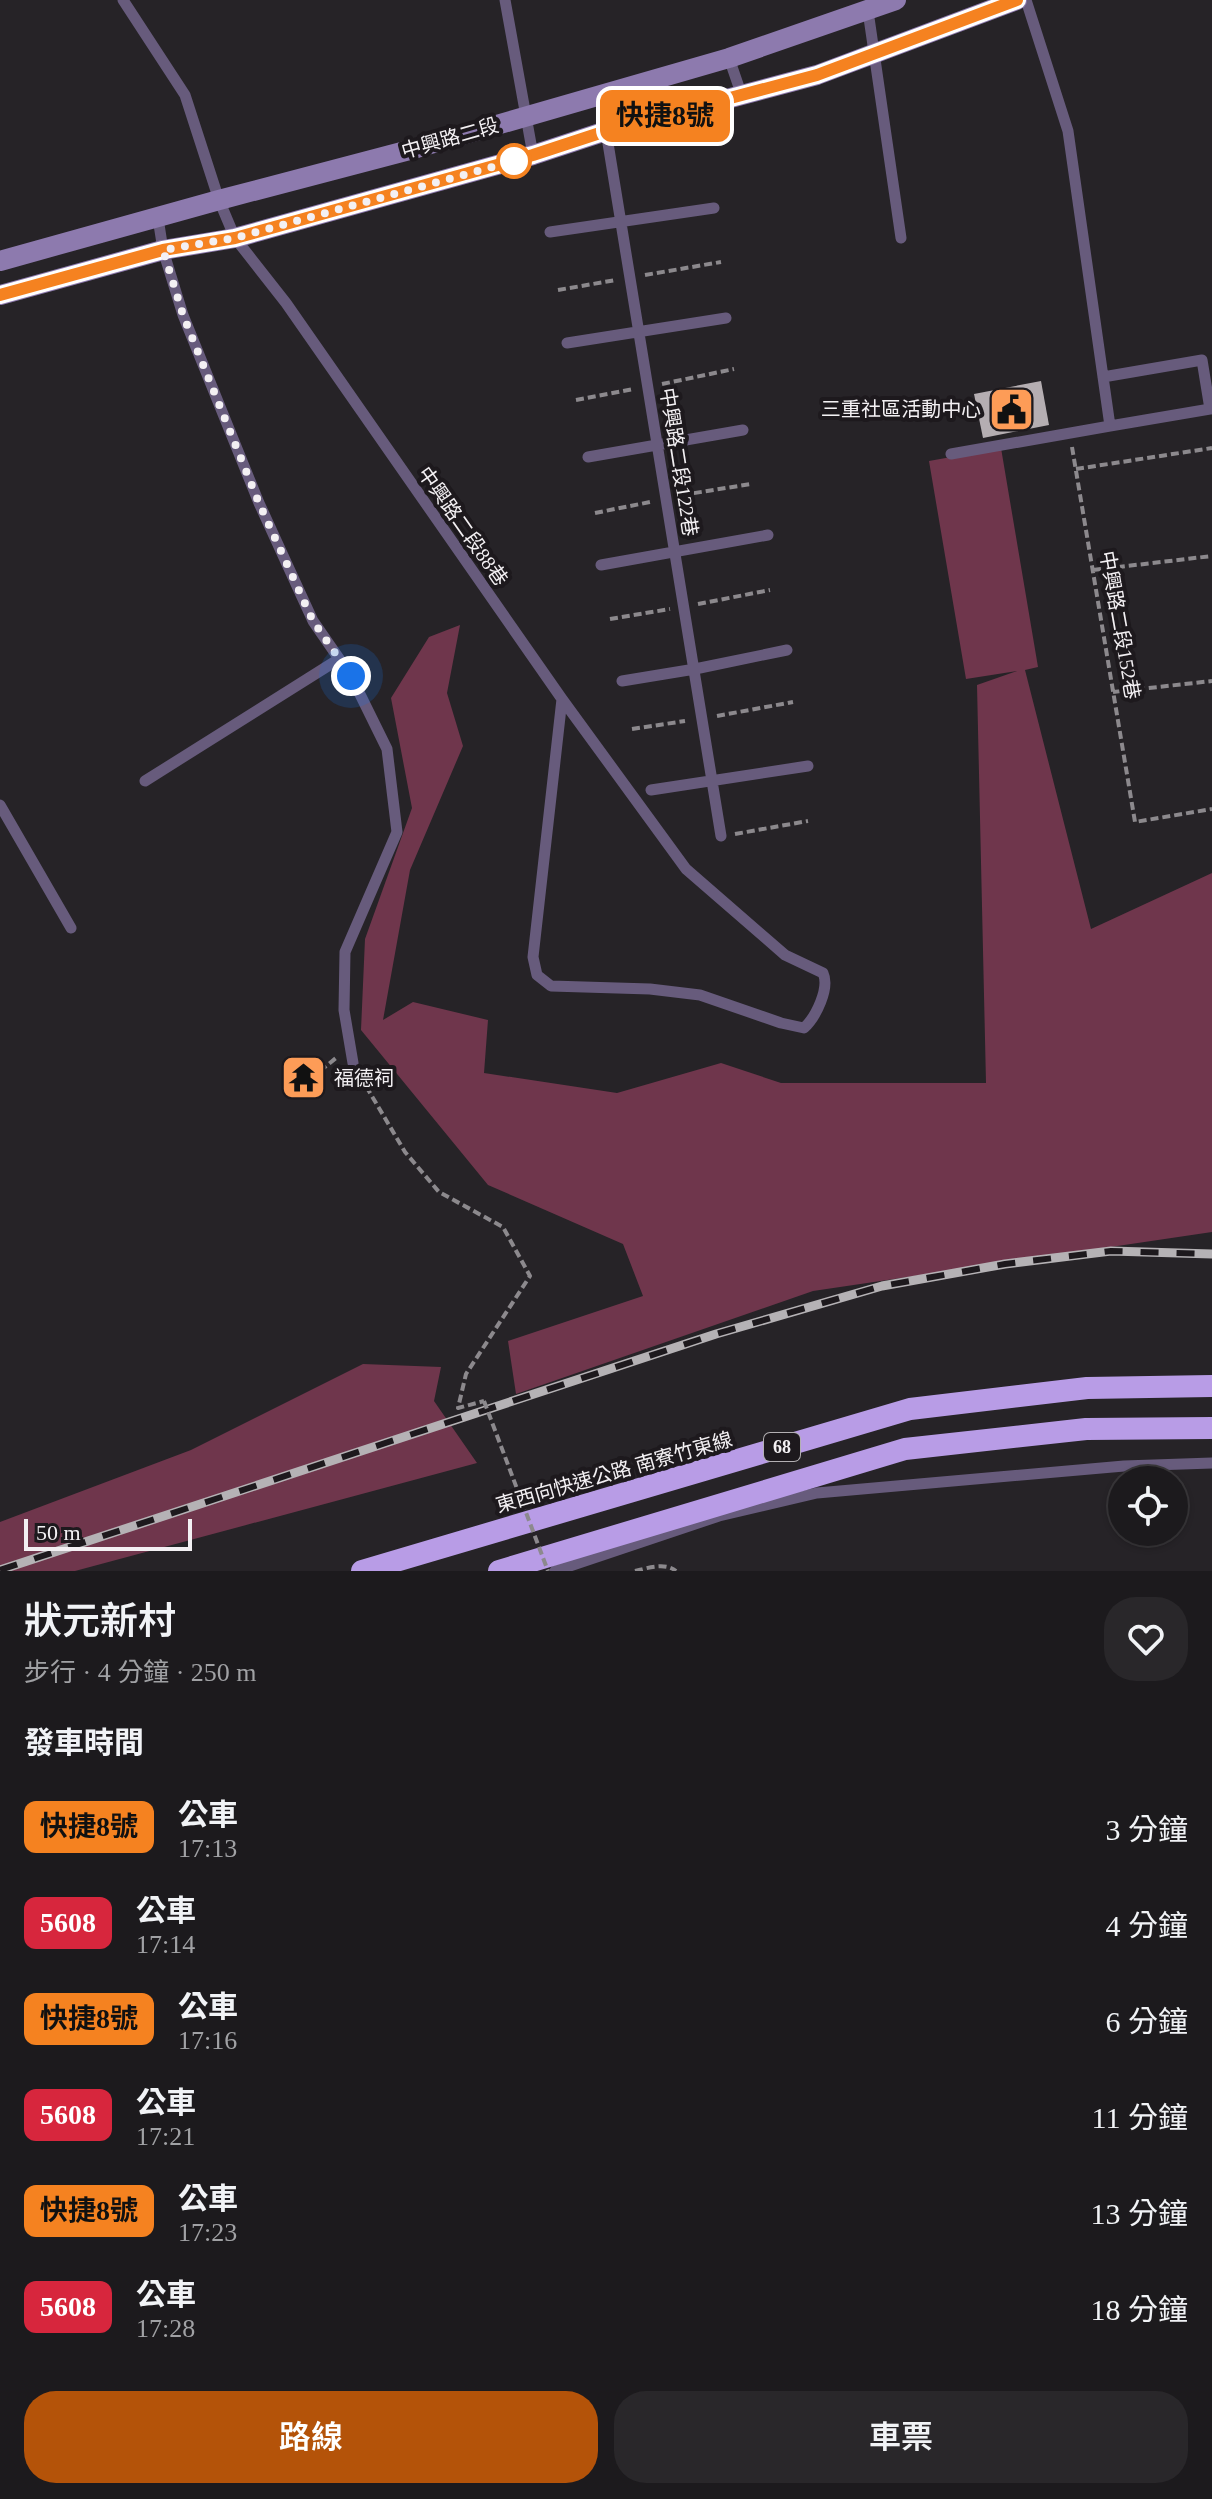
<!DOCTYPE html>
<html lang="zh-TW">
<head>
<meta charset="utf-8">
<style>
  :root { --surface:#1c1a1d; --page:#29272a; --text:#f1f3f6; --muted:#a0a1a4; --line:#3a383b; --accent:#b45309 }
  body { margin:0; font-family:"Times New Roman","Noto Sans TC",serif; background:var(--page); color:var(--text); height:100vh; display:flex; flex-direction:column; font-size:30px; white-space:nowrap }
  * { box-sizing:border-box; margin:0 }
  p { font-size:26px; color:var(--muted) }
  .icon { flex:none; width:44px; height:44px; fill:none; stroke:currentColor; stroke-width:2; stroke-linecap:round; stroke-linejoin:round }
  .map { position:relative; height:1571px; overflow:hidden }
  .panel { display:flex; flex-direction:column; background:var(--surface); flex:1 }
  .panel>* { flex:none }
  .badge { padding:0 16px; border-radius:12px; font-size:28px; line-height:52px }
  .tools { position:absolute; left:1108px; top:1466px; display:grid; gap:16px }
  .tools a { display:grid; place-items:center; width:80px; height:80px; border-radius:50%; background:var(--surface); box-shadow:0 2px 6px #0004,0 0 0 2px var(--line); font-size:40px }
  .scale { position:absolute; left:24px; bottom:20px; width:168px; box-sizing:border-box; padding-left:8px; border:4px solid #f3f0f3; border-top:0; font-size:22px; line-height:28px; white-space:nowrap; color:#f3f0f3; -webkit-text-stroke:6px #1d191d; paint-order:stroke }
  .you { position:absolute; width:40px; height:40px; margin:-20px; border:6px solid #fff; border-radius:50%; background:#1a73e8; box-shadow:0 0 0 12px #1a73e833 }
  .map>.badge { position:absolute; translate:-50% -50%; box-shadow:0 0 0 4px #fff }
  h2 { padding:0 24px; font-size:30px; line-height:72px }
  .round { display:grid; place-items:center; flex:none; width:84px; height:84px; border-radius:32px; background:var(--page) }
  .head { display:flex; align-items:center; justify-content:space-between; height:136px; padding:0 24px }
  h1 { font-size:38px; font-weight:600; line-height:60px }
  .cta { display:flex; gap:16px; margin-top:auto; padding:16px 24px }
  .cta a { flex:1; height:92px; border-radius:32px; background:var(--accent); color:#fff; font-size:32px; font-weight:600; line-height:92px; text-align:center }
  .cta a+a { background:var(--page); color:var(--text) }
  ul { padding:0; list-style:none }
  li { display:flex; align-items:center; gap:24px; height:96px; padding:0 24px }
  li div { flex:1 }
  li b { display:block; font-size:30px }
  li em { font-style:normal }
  li .badge { min-width:88px; font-weight:700; text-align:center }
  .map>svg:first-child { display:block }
</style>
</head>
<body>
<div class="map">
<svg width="1212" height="1571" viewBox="0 0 1212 1571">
  <rect width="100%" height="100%" fill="#262327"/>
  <path fill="#6f364c" d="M1001,448L1038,667L1025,670L1091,929L1212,873V1232L813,1291L516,1394L508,1341L643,1296L623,1244L488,1185L361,1030L365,939L412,808L391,698L429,637L460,625L447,693L463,746L410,870L383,1020L413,1002L488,1020L484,1073L617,1093L721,1063L781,1083H986L977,685L1017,671L966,679L929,461Z
    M363,1364L441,1367L434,1401L477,1463L75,1571H0V1522L191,1450Z"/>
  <path fill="#b5aeb2" d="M1041,381L1049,425L983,438L974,394Z"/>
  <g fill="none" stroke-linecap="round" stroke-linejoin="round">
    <path stroke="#8c898d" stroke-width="4" stroke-dasharray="8 4" stroke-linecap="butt" d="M645,275L721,262
      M558,290L616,280
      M662,384L734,369
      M576,400L634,389
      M1072,447L1135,822L1212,809
      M1076,469L1212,448
      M682,495L751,484
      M595,513L650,502
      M1093,570L1212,556
      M698,604L770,590
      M610,619L670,609
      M1113,692L1212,681
      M717,716L793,702
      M632,729L685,721
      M735,834L808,821
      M320,1071L336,1058
      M360,1076L405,1152L439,1192L503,1227L530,1276L466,1374L458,1408L484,1401
      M635,1571C648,1568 665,1562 676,1571"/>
    <path stroke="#675b7c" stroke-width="11" d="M123,0L185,95L219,200L235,238L286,303L562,699L686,869L785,955L823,973C830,988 816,1017 804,1028L781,1023L700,995L650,989L551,986L537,975L533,957L562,699
      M505,0L533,155
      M1026,0L1068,131L1110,426L1210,409L1202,360L1103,377
      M868,11L901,238
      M729,58L742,96
      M604,93L606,131L721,836
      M158,218L163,250L183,315L259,503L313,621L351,676L387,749L397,832L345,952L344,1010L353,1063
      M550,232L714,208
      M567,343L726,318
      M951,454L1110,426
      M588,457L743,430
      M601,565L768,535
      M622,681L695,669L787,650
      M145,781L339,659
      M651,790L808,766
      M0,805L71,928
      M555,1571L719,1516L817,1493L1124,1466L1212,1463"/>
    <path stroke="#8d7aae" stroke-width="20" d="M0,261L219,200L417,148L729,58L896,0
      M0,295L163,250L235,238L533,155L606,131L817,75L1017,0"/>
    <path stroke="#b89ce6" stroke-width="22" d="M362,1571L910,1409L1087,1388L1212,1386
      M499,1571L905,1449L1086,1429L1212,1428"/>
    <defs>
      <path id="rail" d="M0,1570L716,1334L882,1286L1005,1264L1111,1251L1212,1254"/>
    </defs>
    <use href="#rail" stroke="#b5b2b5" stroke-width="9"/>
    <use href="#rail" stroke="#1d191d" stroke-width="6" stroke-dasharray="18" stroke-linecap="butt"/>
    <path stroke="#8c898d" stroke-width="4" stroke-dasharray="8 4" stroke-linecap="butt" d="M484,1401L548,1571"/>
  </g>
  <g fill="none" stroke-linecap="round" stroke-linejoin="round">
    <defs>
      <path id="line" d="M0,295L163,250L235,238L533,155L606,131L817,75L1017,0"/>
    </defs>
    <use href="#line" stroke="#fff" stroke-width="18"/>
    <use href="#line" stroke="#f58220" stroke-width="12"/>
    <path stroke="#f3f0f3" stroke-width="8" stroke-dasharray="0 14.4" d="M351,676L313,621L259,503L183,315L163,250L235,238L514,161"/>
  </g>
  <defs>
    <symbol id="civic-square" viewBox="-11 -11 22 22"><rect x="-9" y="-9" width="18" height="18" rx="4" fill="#fd9c57" stroke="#1d191d"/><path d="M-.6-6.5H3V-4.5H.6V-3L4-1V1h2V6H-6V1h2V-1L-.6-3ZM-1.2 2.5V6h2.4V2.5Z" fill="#111"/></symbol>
    <symbol id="temple-square" viewBox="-11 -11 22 22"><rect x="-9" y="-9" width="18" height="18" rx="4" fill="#fd9c57" stroke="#1d191d"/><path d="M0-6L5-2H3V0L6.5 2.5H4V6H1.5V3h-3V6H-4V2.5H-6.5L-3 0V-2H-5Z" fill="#111"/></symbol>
  </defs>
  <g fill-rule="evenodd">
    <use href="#civic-square" x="986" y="384" width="51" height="51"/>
    <use href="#temple-square" x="278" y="1052" width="51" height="51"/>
  </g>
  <circle fill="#fff" stroke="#f58220" stroke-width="4" cx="514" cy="161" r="16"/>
  <g text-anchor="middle" stroke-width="8" stroke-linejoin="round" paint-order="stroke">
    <rect fill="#1d191d" stroke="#b3b0b3" stroke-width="2" x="764" y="1433" width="36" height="28" rx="6"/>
    <g font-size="18" font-weight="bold" fill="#f3f0f3">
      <text x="782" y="1453">68</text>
    </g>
    <g font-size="20" fill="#f3f0f3" stroke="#1d191d">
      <text transform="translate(450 138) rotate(-16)" y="7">中興路二段</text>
      <text transform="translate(679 462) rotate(81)" y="7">中興路二段122巷</text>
      <text transform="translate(463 526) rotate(55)" y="7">中興路二段88巷</text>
      <text transform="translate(1120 625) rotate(80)" y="7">中興路二段152巷</text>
      <text transform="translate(614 1472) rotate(-16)" y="7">東西向快速公路 南寮竹東線</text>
    </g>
    <g font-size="20" fill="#f3f0f3" stroke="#1d191d" text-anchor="end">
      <text x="981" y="416">三重社區活動中心</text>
      <text x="334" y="1085" text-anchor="start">福德祠</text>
    </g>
  </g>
</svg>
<div class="tools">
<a><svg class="icon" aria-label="locate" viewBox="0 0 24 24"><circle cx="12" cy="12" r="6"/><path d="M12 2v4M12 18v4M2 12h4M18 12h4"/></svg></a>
</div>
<div class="scale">50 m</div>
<div class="you" style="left:351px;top:676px"></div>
<b class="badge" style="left:665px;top:116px;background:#f58220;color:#111">快捷8號</b>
</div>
<section class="panel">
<div class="head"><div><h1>狀元新村</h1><p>步行 · 4 分鐘 · 250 m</p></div><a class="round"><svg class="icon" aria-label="heart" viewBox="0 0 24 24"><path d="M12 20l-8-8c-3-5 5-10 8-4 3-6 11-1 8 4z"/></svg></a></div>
<h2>發車時間</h2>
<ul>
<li><span class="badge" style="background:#f58220;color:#111">快捷8號</span><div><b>公車</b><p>17:13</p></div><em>3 分鐘</em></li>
<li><span class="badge" style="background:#d7263d;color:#fff">5608</span><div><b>公車</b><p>17:14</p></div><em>4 分鐘</em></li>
<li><span class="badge" style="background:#f58220;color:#111">快捷8號</span><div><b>公車</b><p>17:16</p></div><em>6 分鐘</em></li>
<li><span class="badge" style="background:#d7263d;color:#fff">5608</span><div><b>公車</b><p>17:21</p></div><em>11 分鐘</em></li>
<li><span class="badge" style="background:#f58220;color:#111">快捷8號</span><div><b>公車</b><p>17:23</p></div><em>13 分鐘</em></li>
<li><span class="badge" style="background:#d7263d;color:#fff">5608</span><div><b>公車</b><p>17:28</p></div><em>18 分鐘</em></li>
</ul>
<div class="cta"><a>路線</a><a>車票</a></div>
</section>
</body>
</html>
